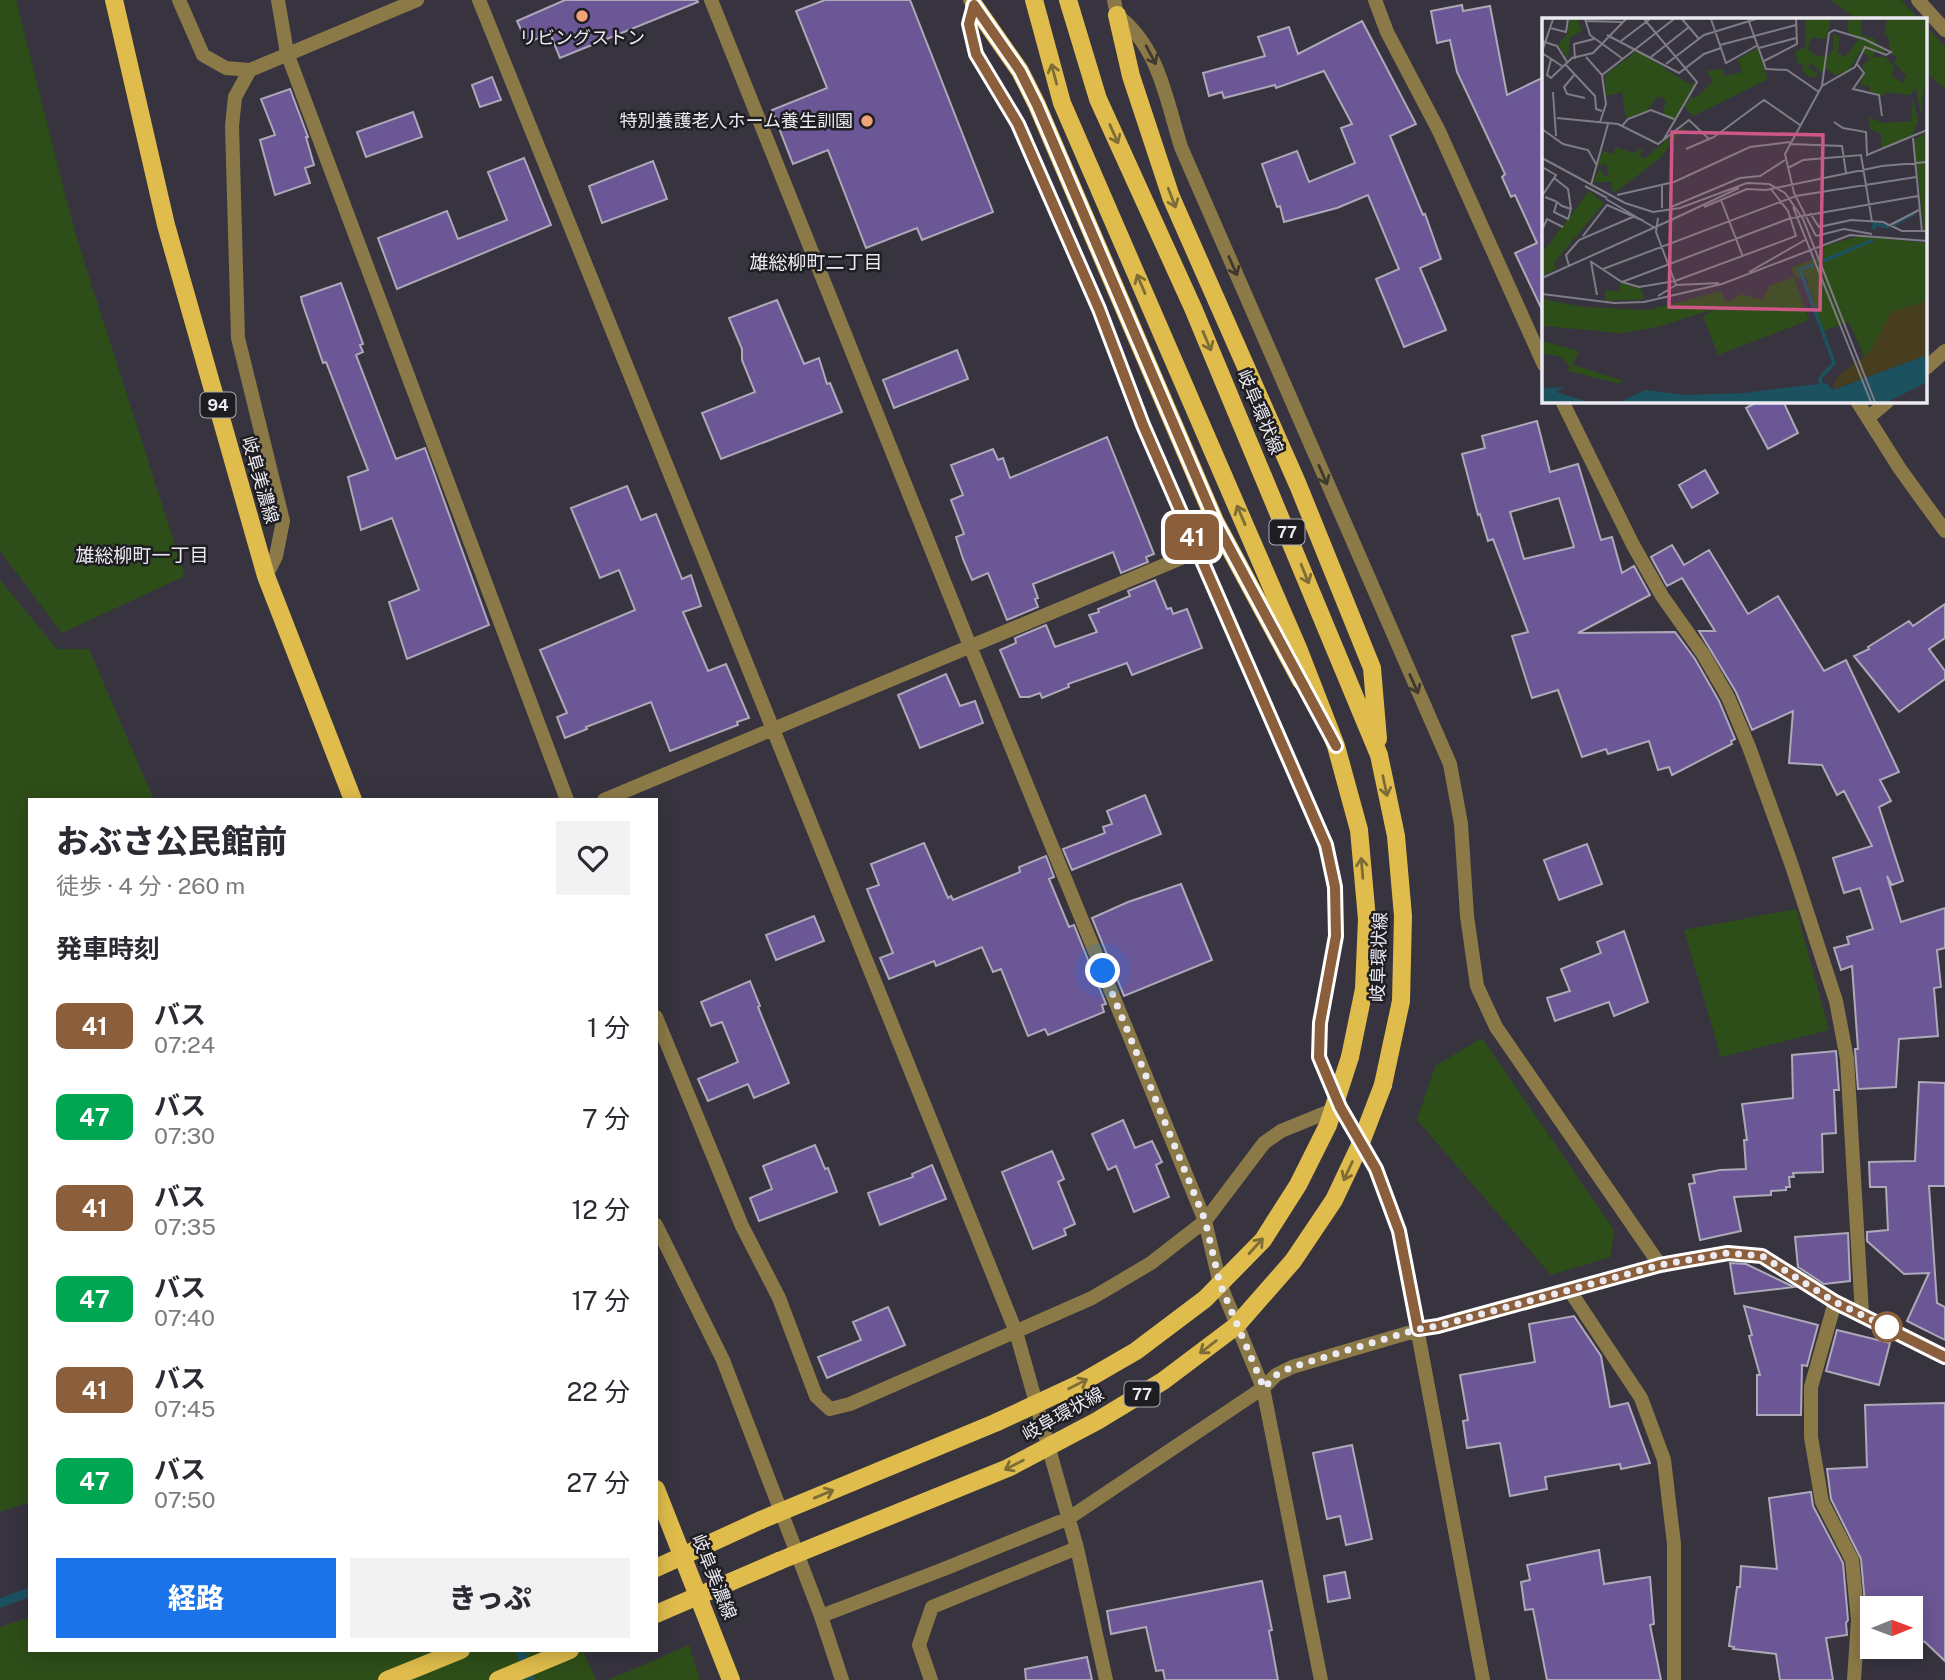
<!DOCTYPE html>
<html lang="ja">
<head>
<meta charset="utf-8">
<style>
  :root { --surface:#fff; --page:#f2f2f3; --text:#2b2b33; --muted:#7c7c81; --accent:#1a73e8 }
  body { margin:0; font-family:"Public Sans","Noto Sans JP",sans-serif; background:var(--page); color:var(--text); height:100vh; display:flex; flex-direction:column; font-size:26px; white-space:nowrap }
  * { box-sizing:border-box; margin:0 }
  p { font-size:23px; color:var(--muted) }
  .icon { flex:none; width:38px; height:38px; fill:none; stroke:currentColor; stroke-width:2; stroke-linecap:round; stroke-linejoin:round }
  .map { position:relative; flex:1; overflow:hidden }
  .panel { position:absolute; left:28px; top:798px; width:630px; height:854px; display:flex; flex-direction:column; background:var(--surface); border-radius:0px; box-shadow:0 4px 18px #0003 }
  .panel>* { flex:none }
  .badge { padding:0 14px; border-radius:10px; font-size:24px; line-height:46px }
  .needle { width:46px; rotate:89deg }
  .fabs { position:absolute; left:1860px; top:1596px; display:grid; gap:14px }
  .fabs a { display:grid; place-items:center; width:63px; height:63px; border-radius:0px; background:var(--surface); box-shadow:0 4px 18px #0003; font-size:35px }
  .you { position:absolute; width:35px; height:35px; margin:-18px; border:5px solid #fff; border-radius:50%; background:#1a73e8; box-shadow:0 0 0 10px #1a73e833 }
  .map>.badge { position:absolute; translate:-50% -50%; box-shadow:0 0 0 4px #fff }
  h2 { padding:0 28px; font-size:26px; line-height:63px }
  .round { display:grid; place-items:center; flex:none; width:74px; height:74px; border-radius:0px; background:var(--page) }
  .head { display:flex; align-items:center; justify-content:space-between; height:119px; padding:0 28px }
  h1 { font-size:33px; font-weight:800; line-height:52px }
  .button { display:flex; gap:14px; margin-top:auto; padding:14px 28px }
  .button a { flex:1; height:80px; border-radius:0px; background:var(--accent); color:#fff; font-size:28px; font-weight:800; line-height:80px; text-align:center }
  .button a+a { background:var(--page); color:var(--text) }
  ul { padding:0; list-style:none }
  li { display:flex; align-items:center; gap:21px; height:91px; padding:0 28px }
  li div { flex:1 }
  li b { display:block; font-size:26px }
  li em { font-style:normal }
  li .badge { min-width:77px; font-weight:700; text-align:center }
  .map>svg:first-child { display:block }
</style>
</head>
<body>
<div class="map">
<svg width="1945" height="1680" viewBox="0 0 1945 1680">
  <rect width="100%" height="100%" fill="#373440"/>
  <path fill="#2e4e19" d="M0,0H16L75,233L185,576L62,633L0,551Z
    M1831,0H1901L1919,19H1856Z
    M1926,26L1945,47V88L1926,73Z
    M0,580L57,649H89L154,800H30V1502L0,1512Z
    M1796,909L1829,1030L1721,1057L1684,930Z
    M1482,1038L1614,1230L1611,1257L1551,1275L1417,1120L1435,1066Z
    M30,1617V1650H583L596,1680H0V1627Z
    M689,1645L700,1680H608Z"/>
  <g fill="none" stroke-linecap="round" stroke-linejoin="round">
    <path stroke="#1c5260" stroke-width="9" d="M0,1603L30,1592
      M520,1650L530,1680"/>
  </g>
  <path fill="#6c5796" stroke="#ada9b8" stroke-width="2" fill-rule="evenodd" d="M565,0H697L698,2L560,58L550,33L527,43L517,21Z
    M825,0H910L993,212L922,240L917,228L866,248L828,150L793,164L772,110L827,88L796,11Z
    M1462,5L1463,11L1490,6L1507,95L1544,77V314L1515,253L1537,243L1515,195L1511,197L1502,177L1505,174L1457,72L1450,40L1437,43L1431,11Z
    M1362,21L1416,124L1390,136L1423,215L1425,214L1441,259L1420,268L1446,330L1404,347L1376,279L1399,269L1368,195L1337,208L1284,222L1280,206L1277,207L1262,164L1297,151L1309,182L1355,163L1341,128L1352,124L1324,71L1276,88L1275,85L1224,98L1222,92L1209,96L1203,73L1265,56L1258,37L1289,27L1298,54Z
    M492,77L501,100L480,107L472,85Z
    M290,89L308,137H306L314,165L305,168L310,183L275,195L260,140L275,135L261,99Z
    M413,112L422,137L366,157L357,132Z
    M524,158L551,225L397,289L378,238L447,211L458,239L507,220L488,172Z
    M653,161L667,199L602,223L589,186Z
    M341,283L363,344L360,345L363,352L356,355L396,459L425,448L489,625L407,659L389,602L419,590L392,518L361,530L348,477L368,470L326,362L323,363L302,302L301,297Z
    M777,300L804,364L819,358L827,384L830,383L842,412L721,459L702,413L755,392L742,360V349L729,318Z
    M957,350L968,379L894,408L883,380Z
    M1759,401H1783L1798,433L1768,449L1746,408Z
    M1537,421L1550,472L1578,464L1601,540L1612,537L1622,573L1634,566L1650,595L1578,633L1675,632L1695,659L1719,701L1735,739L1731,741L1732,744L1672,775L1669,767L1658,770L1649,741L1608,754L1606,749L1582,757L1558,690L1532,698L1512,636L1528,632L1493,539L1488,541L1480,514L1478,515L1462,454L1485,448L1482,436ZM1559,498L1574,547L1524,559L1510,512Z
    M1107,437L1154,554L1146,557L1148,562L1121,573L1113,552L1033,584L1038,598L1035,599L1038,607L1007,620L988,573L972,580L963,559L956,537L964,534L951,500L963,495L951,465L993,449L998,460L1003,458L1010,478Z
    M1705,470L1718,493L1692,508L1679,485Z
    M627,486L641,520L656,514L682,579L691,575L701,606L683,612L708,671L726,664L749,718L737,722L738,725L670,751L651,702L586,727L587,729L565,738L557,717L567,713L540,650L635,610L619,570L600,578L571,508Z
    M1672,545L1684,565L1709,550L1748,614L1778,596L1824,671L1846,660L1899,772L1880,780L1891,801L1879,807L1903,881L1892,885L1887,876L1901,922L1945,908V948L1937,950L1941,987L1934,988L1938,1036L1899,1039L1896,1087L1858,1089L1855,1049H1858L1852,966L1841,970L1834,948L1849,944L1847,937L1873,929L1860,888L1844,893L1833,858L1872,846L1844,791L1837,795L1822,765L1789,763L1793,711L1752,730L1736,692L1699,631H1715L1682,578L1667,586L1651,557Z
    M1155,580L1167,609L1171,608L1173,614L1187,609L1202,648L1132,675L1127,663L1068,684L1069,687L1042,698L1040,693L1029,697H1020L1000,650L1016,643L1015,638L1046,625L1055,647L1097,632L1089,615L1099,612L1098,609L1130,596L1128,591Z
    M1945,604V638L1929,649L1945,671V679L1899,712L1854,656L1869,649L1868,647L1909,621L1913,626Z
    M946,674L960,706L975,701L983,723L920,748L898,695Z
    M1145,795L1161,834L1072,870L1063,849L1105,833L1103,827L1112,824L1107,811Z
    M924,843L948,898L951,896L953,900L1020,872L1019,867L1046,856L1054,877L1049,879L1069,927L1074,925L1106,1004L1102,1005L1104,1012L1048,1035L1045,1029L1028,1036L1001,969L993,972L982,947L936,966L934,961L889,979L880,958L893,953L867,889L879,885L871,864Z
    M1587,844L1602,884L1559,900L1544,860Z
    M1181,884L1212,960L1124,996L1092,918L1128,902Z
    M814,916L824,941L776,960L766,935Z
    M1624,931L1648,1002L1614,1016L1609,1002L1555,1021L1547,998L1570,991L1561,969L1601,953L1597,942Z
    M750,981L760,1006L758,1007L789,1083L754,1098L748,1084L708,1101L698,1079L738,1062L722,1022L711,1026L701,1002Z
    M1836,1051L1839,1090H1834L1836,1133L1822,1134L1823,1172L1793,1173L1794,1177H1789L1790,1187H1786V1190L1771,1191V1195L1734,1197L1741,1231L1700,1240L1689,1184L1695,1183L1693,1175L1720,1170L1746,1169L1744,1140H1747L1742,1104L1793,1098L1792,1055Z
    M1919,1082L1945,1083V1186H1929L1937,1303L1945,1307V1340L1907,1321L1929,1273L1904,1274L1867,1241V1232L1888,1230L1886,1187H1870L1869,1162L1915,1161Z
    M1123,1120L1135,1148L1152,1141L1162,1162L1156,1165L1169,1197L1134,1212L1116,1166L1108,1170L1092,1134Z
    M815,1145L825,1169L828,1168L837,1192L759,1221L750,1198L772,1189L763,1166Z
    M1052,1151L1064,1179L1058,1182L1075,1224L1064,1229L1066,1235L1033,1249L1002,1172Z
    M932,1165L946,1199L880,1225L868,1193L913,1177L912,1174Z
    M1848,1233L1850,1281L1824,1284L1798,1267L1795,1237Z
    M1730,1263L1746,1264L1794,1287L1735,1294Z
    M1744,1306L1818,1325L1807,1366L1802,1365L1801,1415H1757V1375H1760L1749,1336L1752,1335Z
    M888,1307L905,1345L827,1378L818,1357L861,1340L853,1322Z
    M1574,1316L1601,1356L1610,1407L1628,1403L1650,1463L1621,1469L1620,1464L1545,1477L1547,1489L1510,1496L1500,1443L1467,1448L1463,1421L1468,1420L1460,1375L1535,1362L1529,1324Z
    M1837,1330L1890,1343L1879,1385L1826,1371Z
    M1945,1403V1661L1925,1642L1911,1640V1608H1872V1627L1867,1626L1861,1559L1831,1499L1827,1469L1867,1467L1865,1405Z
    M1352,1445L1372,1539L1346,1545L1340,1516L1327,1519L1313,1453Z
    M1811,1492L1813,1506L1843,1563L1848,1620L1846,1623L1847,1635L1826,1638L1833,1680H1780L1776,1654L1733,1649L1734,1647L1729,1646L1737,1587H1740L1741,1566L1777,1569L1769,1498Z
    M1599,1550L1604,1584L1650,1577L1654,1624L1650,1625L1661,1680H1547L1533,1609L1525,1610L1521,1582L1530,1580L1527,1565Z
    M1345,1572L1350,1598L1328,1602L1324,1576Z
    M1262,1581L1272,1630L1269,1631L1278,1680H1165L1163,1670L1156,1671L1146,1627L1111,1634L1107,1611Z
    M1087,1657L1092,1680H1026L1025,1669Z"/>
  <g fill="none" stroke-linecap="round" stroke-linejoin="round">
    <path stroke="#8b7a48" stroke-width="14" d="M179,0L203,55L226,68L250,70
      M278,0L287,53L567,800
      M479,0L1016,1332L1077,1548L1106,1680
      M711,0L970,646L1205,1221L1220,1284L1263,1388L1321,1680
      M970,0L974,5L969,24L976,54L1018,124L1099,309L1143,425L1326,845L1334,887L1336,936L1320,1023L1319,1057L1340,1107L1376,1169L1399,1232L1483,1680
      M1114,0L1117,15C1159,47 1166,99 1181,147L1450,764L1461,824L1467,916L1477,986L1496,1027L1660,1265
      M1375,0L1387,32L1439,131L1544,365
      M1918,0L1945,30
      M1926,368L1945,351
      M1562,401L1633,545L1662,596L1703,654L1728,697L1749,747L1791,863L1836,1001L1847,1059L1862,1314
      M1857,401L1900,469L1945,531
      M1868,418L1888,401
      M604,800L1198,551
      M656,1017L742,1226L779,1298L816,1396L830,1409L850,1404L1092,1298L1151,1263L1205,1221L1264,1143L1281,1131L1340,1107
      M1570,1291L1641,1398L1664,1460L1674,1544V1680
      M1835,1302L1811,1387V1437L1822,1502L1852,1560L1858,1620L1854,1680
      M821,1616L944,1569L1069,1518L1263,1388L1276,1375L1292,1367L1418,1330L1438,1326L1660,1265L1728,1253L1762,1256L1835,1302L1945,1357
      M931,1680L919,1645L932,1607L1077,1548"/>
    <path stroke="#8b7a48" stroke-width="14" d="M266,576L276,556L283,521L238,338L232,126L235,97L250,70L417,0
      M656,1225L723,1360L821,1616L842,1680"/>
    <path stroke="#dfbc4b" stroke-width="18" d="M114,0L166,225L266,576L353,800
      M1034,0L1062,103L1298,648L1336,746L1359,830L1367,919L1364,989L1350,1057
      M1068,0L1098,99L1193,308L1379,755L1396,836L1403,916L1401,1001L1383,1085
      M974,5L1020,71L1037,105L1215,521L1301,681
      M1117,15L1131,76L1171,197L1298,485L1372,668L1378,739
      M656,1489L731,1680
      M656,1568L761,1520
      M656,1614L779,1561
      M387,1680L461,1650
      M498,1680L570,1650"/>
    <path stroke="#dfbc4b" stroke-width="18" d="M761,1520L995,1423L1079,1384L1136,1351L1205,1299L1263,1240L1298,1185L1328,1125L1350,1057
      M779,1561L1008,1468L1097,1421L1163,1381L1236,1326L1293,1261L1334,1200L1360,1145L1383,1085"/>
  </g>
  <defs><path id="oneway-shaft" d="M-6 0H5M1.5-3L5.5 0L1.5 3" fill="none" stroke-width="1.6" stroke-linecap="round" stroke-linejoin="round" transform="scale(1.75)"/></defs>
  <g stroke="#3f392d">
    <use href="#oneway-shaft" transform="translate(1151 55) rotate(62)"/>
    <use href="#oneway-shaft" transform="translate(1233 266) rotate(66)"/>
    <use href="#oneway-shaft" transform="translate(1323 475) rotate(67)"/>
    <use href="#oneway-shaft" transform="translate(1414 684) rotate(66)"/>
  </g>
  <g stroke="#7e6c36">
    <use href="#oneway-shaft" transform="translate(1054 74) rotate(-105)"/>
    <use href="#oneway-shaft" transform="translate(1114 134) rotate(66)"/>
    <use href="#oneway-shaft" transform="translate(1172 198) rotate(69)"/>
    <use href="#oneway-shaft" transform="translate(1141 284) rotate(-113)"/>
    <use href="#oneway-shaft" transform="translate(1207 341) rotate(67)"/>
    <use href="#oneway-shaft" transform="translate(1241 515) rotate(-113)"/>
    <use href="#oneway-shaft" transform="translate(1305 574) rotate(68)"/>
    <use href="#oneway-shaft" transform="translate(1385 786) rotate(78)"/>
    <use href="#oneway-shaft" transform="translate(1362 868) rotate(-95)"/>
    <use href="#oneway-shaft" transform="translate(1348 1171) rotate(115)"/>
    <use href="#oneway-shaft" transform="translate(1256 1246) rotate(-48)"/>
    <use href="#oneway-shaft" transform="translate(1208 1347) rotate(143)"/>
    <use href="#oneway-shaft" transform="translate(1078 1384) rotate(-27)"/>
    <use href="#oneway-shaft" transform="translate(1014 1465) rotate(153)"/>
    <use href="#oneway-shaft" transform="translate(824 1494) rotate(-23)"/>
  </g>
  <g fill="none" stroke-linecap="round" stroke-linejoin="round">
    <defs>
      <path id="line" d="M1336,746L1215,521L1037,105L1020,71L974,5L969,24L976,54L1018,124L1099,309L1143,425L1326,845L1335,887L1336,936L1320,1023L1319,1057L1340,1107L1376,1169L1399,1231L1418,1329L1438,1326L1660,1265L1728,1253L1762,1256L1835,1302L1945,1357"/>
    </defs>
    <use href="#line" stroke="#fff" stroke-width="16"/>
    <use href="#line" stroke="#8b5e3c" stroke-width="10"/>
    <path stroke="#ebe9f1" stroke-width="7" stroke-dasharray="0 12.6" d="M1103,971L1205,1220L1220,1284L1264,1388L1276,1375L1292,1367L1418,1329L1438,1326L1660,1265L1728,1253L1762,1256L1835,1302L1887,1327"/>
  </g>
  <g fill="#efa377" stroke="#1e1d22" stroke-width="2.5">
    <circle cx="582" cy="16" r="7"/>
    <circle cx="867" cy="121" r="7"/>
  </g>
  <circle fill="#fff" stroke="#8b5e3c" stroke-width="3.5" cx="1887" cy="1327" r="14"/>
  <g text-anchor="middle" stroke-width="5" stroke-linejoin="round" paint-order="stroke">
    <g fill="#1e1d22" stroke="#aeacb3" stroke-width="2">
      <rect x="200.5" y="392.5" width="35" height="25" rx="5"/>
      <rect x="1269.5" y="519.5" width="35" height="25" rx="5"/>
      <rect x="1124.5" y="1381.5" width="35" height="25" rx="5"/>
    </g>
    <g font-size="16" font-weight="bold" fill="#ebe9f1">
      <text x="218" y="411">94</text>
      <text x="1287" y="538">77</text>
      <text x="1142" y="1400">77</text>
    </g>
    <g font-size="18" fill="#ebe9f1" stroke="#1e1d22">
      <text x="582" y="44">リビングストン</text>
      <text x="853" y="127" text-anchor="end">特別養護老人ホーム養生訓園</text>
    </g>
    <g font-size="18" fill="#ebe9f1" stroke="#1e1d22">
      <text transform="translate(1260 412) rotate(67)" y="6">岐阜環状線</text>
      <text transform="translate(260 480) rotate(74)" y="6">岐阜美濃線</text>
      <text transform="translate(1379 957) rotate(-88)" y="6">岐阜環状線</text>
      <text transform="translate(1063 1414) rotate(-29)" y="6">岐阜環状線</text>
      <text transform="translate(714 1577) rotate(68)" y="6">岐阜美濃線</text>
    </g>
    <g font-size="19" fill="#ebe9f1" stroke="#1e1d22">
      <text x="816" y="269">雄総柳町二丁目</text>
      <text x="142" y="562">雄総柳町一丁目</text>
    </g>
  </g>
  <g transform="translate(1542 18)">
    <rect width="385" height="385" fill="#373440"/>
    <path d="M27,1H35L40,13L28,19L26,42L16,27L26,15ZM263,1H289L284,21L269,20L266,31L272,37L285,39L291,32V15L297,18L296,35L303,39L316,22L307,16L305,1H320L319,17L331,20L345,37L334,32L330,39H343L352,49L350,58L361,65L364,57L352,45L355,38L349,37L346,16L342,19L345,1H385V76L382,69L379,98L374,69L368,77L344,74L341,78L328,73L327,67L319,68L321,46L329,41L319,33L306,53L293,57L283,50L282,56L268,45L266,49L276,56L273,60L263,57L260,46L255,45L254,33L263,30ZM215,30L226,61L147,100L150,96L143,89L149,78L153,81L171,63L165,53L181,51L182,58L200,54L196,41ZM95,33L123,50L124,56L125,52L149,67L154,63L133,104L121,97L124,82L116,78L103,95L84,100L80,74L64,78L63,57ZM371,81L376,103L370,119L340,131L339,116L328,111L327,99L340,105L369,103ZM145,105L118,140L74,174L69,172L70,164H51L58,150L62,158L67,157L64,146L54,148L61,133L71,136L74,129L91,135L101,130L98,138L102,141ZM385,114V211L382,212L372,122ZM47,173L62,185L12,245L14,251L0,258V235ZM317,218L385,225V307L328,352L307,304L280,313L264,259L255,261L249,250L279,238L276,230ZM252,259L267,302L176,337L161,298L200,276L220,282L227,268ZM78,265L99,271L102,281L63,283V272L78,273ZM179,273L184,285L176,290L112,310L79,315L0,308V281L42,289L107,292ZM0,323L37,333L31,347L79,362V366L26,353L27,347L17,338L0,336Z" fill="#2e4e19"/>
    <path d="M385,283V337L290,372L296,358L328,334L349,294Z" fill="#463e1e"/>
    <path d="M385,337V364L345,384H78L103,372L143,377L202,375L284,365L291,372ZM22,369L14,374L47,384H0V370Z" fill="#1c5260"/>
    <path fill="none" stroke="#1c5260" stroke-width="3.5" d="M351,207L373,195M332,212V206L347,209M281,243L331,222M273,246L258,252L292,345L278,360L279,368"/>
    <path fill="none" stroke="#7f7c87" stroke-width="2" d="M43,1L48,17L81,41M102,1L155,64L122,121M140,1L157,21M169,1L184,45L216,27M206,1L224,51L245,52L277,74M44,3L80,4M8,10L24,14L26,1M65,17L137,55L162,36L179,30M0,23L15,28L25,44M79,23L108,1M178,27L254,7M217,30L254,20M0,34L11,1M0,35L20,48M44,39L60,57L64,86L58,104M109,39L147,9M9,41L5,57L9,60L30,40L51,35L84,1M33,41L32,26L52,21M222,43L255,26L254,1M23,46L53,78L54,91L60,93M124,46L162,17L214,1M315,46L322,55L311,71L337,77L340,98M33,56L22,69L25,76L43,80M60,57L132,1M11,74L14,118M15,100L76,106L116,126L147,102L168,122M292,104L301,110L324,114L325,137L385,112M80,108L86,101L109,92L132,101M0,111L21,126L46,132L54,146M371,120L380,214M247,126L300,128L304,155M144,131L172,119L222,82L258,107M0,140L83,185L111,194L138,190L205,165L227,166L243,175L261,201L333,384M0,149L14,157L0,178M246,150L261,142L319,137L330,204M12,160L26,171L29,191M49,167L66,106M43,168L65,180M75,177L132,164L208,129L248,124M3,179L13,183L15,184L20,188L29,191L26,201L12,194L15,184M64,181L113,210M179,182L201,239M129,189L198,160L218,158L243,142M162,189L205,171L224,172L340,148L385,144M251,189L329,384M120,190V168M268,195L277,209L309,202L341,204L360,213H385M116,200L114,214L134,267M129,202L197,170M348,207L377,192M1,210L5,201L21,209M41,218L65,187L102,203M274,218L252,175L243,136L280,68L287,15L292,12L322,21L349,34L344,37L323,29L313,49L280,68M274,218L302,211L330,216M48,243L80,264L97,269L133,263L254,218L246,193L229,171M49,244L55,277M27,248L24,237L37,222L93,198M61,251L254,178L374,159M207,254L263,222M0,260L129,202M80,264L249,200L376,178M134,267L177,265M0,276L72,285L102,284L180,266L308,217L385,223M116,278L134,267"/>
    <path fill="#ce5788" fill-opacity="0.15" stroke="#ce5788" stroke-width="3.5" d="M130,114L281,117L278,292L127,289Z"/>
    <rect width="385" height="385" fill="none" stroke="#ebe9f1" stroke-width="3.5"/>
  </g>
</svg>
<div class="fabs">
<a><svg class="needle" viewBox="-14 -14 28 28"><path d="M0-13l5 13h-10z" fill="#e53935"/><path d="M0 13l5-13h-10z" fill="#7c7c81"/></svg></a>
</div>
<div class="you" style="left:1103px;top:971px"></div>
<b class="badge" style="left:1192px;top:537px;background:#8b5e3c;color:#fff">41</b>
<section class="panel">
<div class="head"><div><h1>おぶさ公民館前</h1><p>徒歩 · 4 分 · 260 m</p></div><a class="round"><svg class="icon" aria-label="heart" viewBox="0 0 24 24"><path d="M12 20l-8-8c-3-5 5-10 8-4 3-6 11-1 8 4z"/></svg></a></div>
<h2>発車時刻</h2>
<ul>
<li><span class="badge" style="background:#8b5e3c;color:#fff">41</span><div><b>バス</b><p>07:24</p></div><em>1 分</em></li>
<li><span class="badge" style="background:#00a651;color:#fff">47</span><div><b>バス</b><p>07:30</p></div><em>7 分</em></li>
<li><span class="badge" style="background:#8b5e3c;color:#fff">41</span><div><b>バス</b><p>07:35</p></div><em>12 分</em></li>
<li><span class="badge" style="background:#00a651;color:#fff">47</span><div><b>バス</b><p>07:40</p></div><em>17 分</em></li>
<li><span class="badge" style="background:#8b5e3c;color:#fff">41</span><div><b>バス</b><p>07:45</p></div><em>22 分</em></li>
<li><span class="badge" style="background:#00a651;color:#fff">47</span><div><b>バス</b><p>07:50</p></div><em>27 分</em></li>
</ul>
<div class="button"><a>経路</a><a>きっぷ</a></div>
</section>
</div>
</body>
</html>
